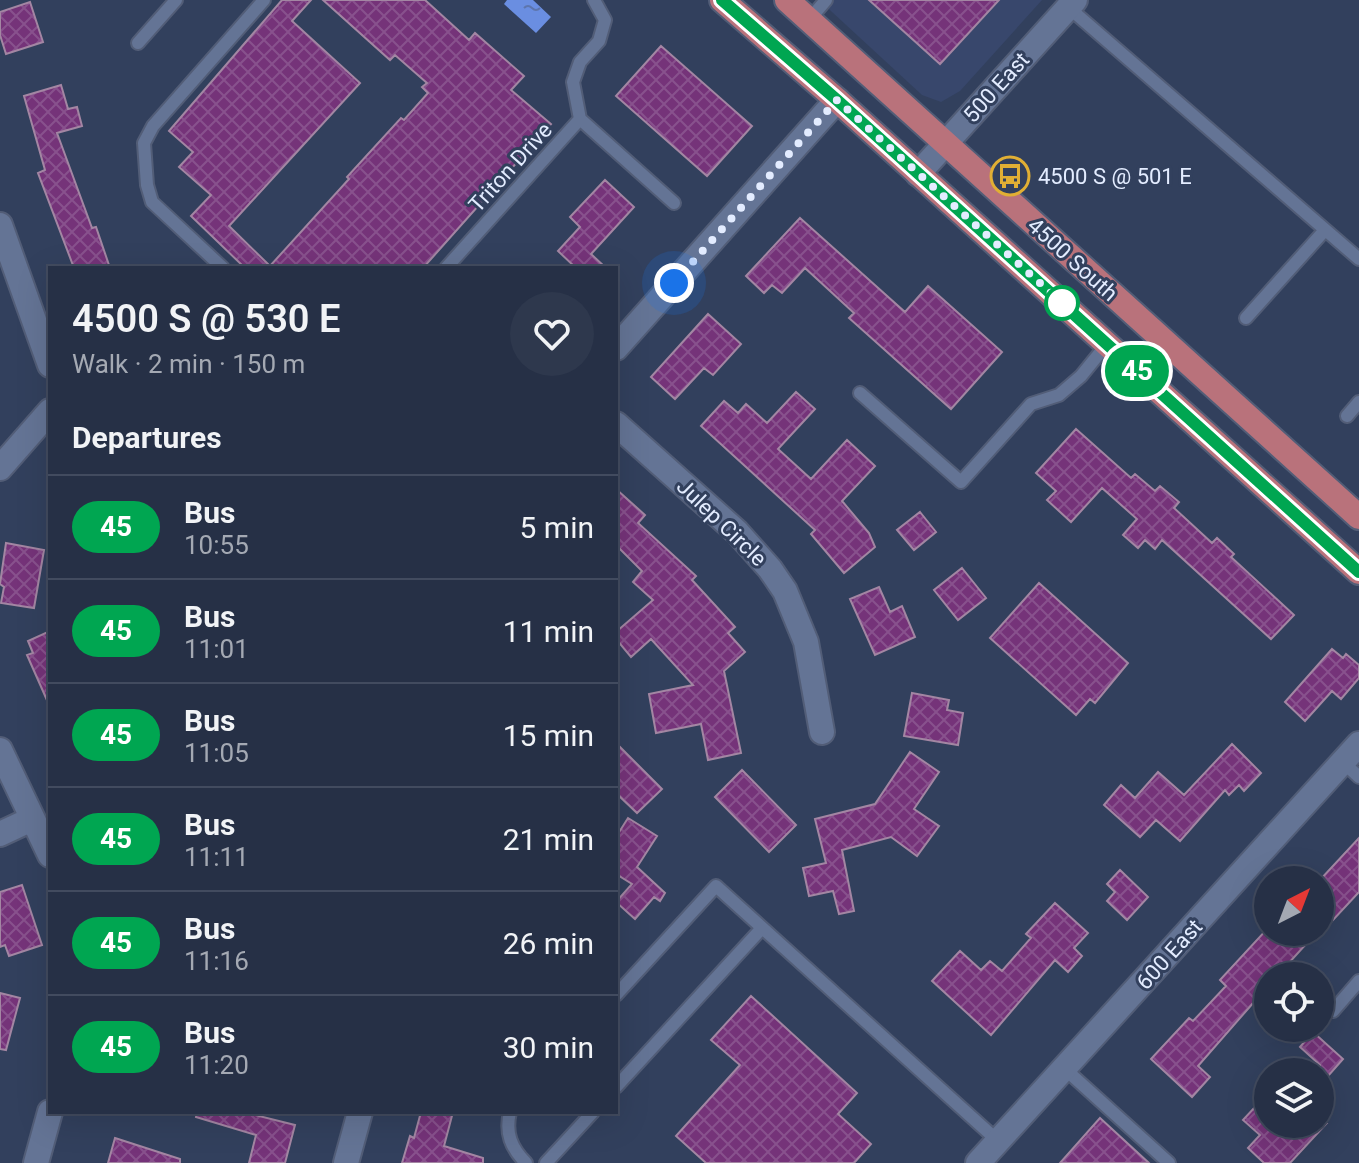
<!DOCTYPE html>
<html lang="en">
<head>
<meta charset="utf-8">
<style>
  :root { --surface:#263046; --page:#2e384d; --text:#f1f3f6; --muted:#a4a9b3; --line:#424b5f }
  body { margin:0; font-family:Roboto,sans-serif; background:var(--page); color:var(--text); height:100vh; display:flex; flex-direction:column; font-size:30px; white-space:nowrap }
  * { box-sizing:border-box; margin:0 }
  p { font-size:26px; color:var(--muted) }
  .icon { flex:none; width:44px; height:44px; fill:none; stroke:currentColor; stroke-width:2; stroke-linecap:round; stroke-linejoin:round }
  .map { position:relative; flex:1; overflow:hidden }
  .details { position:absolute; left:48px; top:266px; width:570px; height:848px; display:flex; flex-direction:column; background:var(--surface); border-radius:0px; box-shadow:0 8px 32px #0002,0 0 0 2px var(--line) }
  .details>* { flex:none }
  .badge { padding:0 16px; border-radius:26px; font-size:28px; line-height:52px }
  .needle { width:52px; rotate:42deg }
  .controls { position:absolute; left:1254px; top:866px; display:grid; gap:16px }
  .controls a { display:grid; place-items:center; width:80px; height:80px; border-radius:50%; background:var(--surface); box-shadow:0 8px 32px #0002,0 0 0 2px var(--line); font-size:40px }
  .you { position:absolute; width:40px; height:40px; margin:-20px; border:6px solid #fff; border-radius:50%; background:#1a73e8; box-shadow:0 0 0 12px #1a73e833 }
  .map>.badge { position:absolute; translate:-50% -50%; box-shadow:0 0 0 4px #fff }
  h2 { padding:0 24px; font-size:30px; line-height:72px }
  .round { display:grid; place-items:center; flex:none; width:84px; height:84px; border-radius:42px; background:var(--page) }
  .headline { display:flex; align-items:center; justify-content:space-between; height:136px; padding:0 24px }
  h1 { font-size:38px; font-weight:600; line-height:60px }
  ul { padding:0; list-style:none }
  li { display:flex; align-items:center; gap:24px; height:104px; padding:0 24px; border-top:2px solid var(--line) }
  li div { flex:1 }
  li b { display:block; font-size:30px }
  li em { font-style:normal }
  li .badge { min-width:88px; font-weight:700; text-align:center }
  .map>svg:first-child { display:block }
</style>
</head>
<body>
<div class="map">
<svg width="1359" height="1163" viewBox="0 0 1359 1163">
  <defs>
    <pattern id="water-ripples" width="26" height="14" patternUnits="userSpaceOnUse" patternTransform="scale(2)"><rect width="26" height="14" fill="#6a8ee1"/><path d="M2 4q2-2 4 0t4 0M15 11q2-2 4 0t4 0" fill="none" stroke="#5d75ad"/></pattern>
    <pattern id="building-cross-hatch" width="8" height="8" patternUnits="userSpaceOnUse" patternTransform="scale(2)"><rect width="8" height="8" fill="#753379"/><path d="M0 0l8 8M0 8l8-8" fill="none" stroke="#88518d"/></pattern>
  </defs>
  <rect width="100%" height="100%" fill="#32405d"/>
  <path fill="#38476c" d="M819,0H1042L960,91L941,102L922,95Z"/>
  <path fill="url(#water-ripples)" d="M507,0H533L551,17L536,33L504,4Z"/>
  <path fill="url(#building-cross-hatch)" stroke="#a386a3" stroke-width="2" d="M282,0H311L292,21L360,83L229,226L270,266L349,179L347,177L401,118L404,120L428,93L422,87L427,83L395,55L390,60L323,0H425L469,40L475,33L524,76L511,90L551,124L423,268H245L191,216L211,195L179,167L193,152L169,131Z
    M869,0H999L940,64Z
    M30,2L43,42L6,54L0,35V12Z
    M661,46L752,126L707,176L616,96Z
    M61,85L68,109L77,107L82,126L57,133L92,228L96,227L110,268H74L38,173L45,170L24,96Z
    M605,180L634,207L591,254L606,268H576L558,251L580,227L570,217Z
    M800,218L905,312L928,286L1002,352L951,409L849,318L854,313L805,268L782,293L772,285L764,293L746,276Z
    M708,314L741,344L713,375L704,368L675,399L651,377Z
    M796,392L815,409L778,449L811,479L847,440L875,466L842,501L869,533L875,547L844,573L811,534L815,530L701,426L724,401L738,413L746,404L767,423Z
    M1076,429L1131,478L1135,474L1155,491L1160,486L1179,502L1174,508L1212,543L1217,538L1234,554L1231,557L1294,615L1271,639L1162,540L1155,549L1145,540L1138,548L1123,535L1137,519L1102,488L1071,522L1047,500L1056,491L1036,473Z
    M616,489L645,515L638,523L696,576L692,580L735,627L728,633L745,652L724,671L741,753L708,760L701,724L656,733L649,694L693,685L651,639L631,657L616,639V632L653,600L633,582L642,571L616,545Z
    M920,512L936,532L914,550L897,530Z
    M6,543L44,550L34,608L1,603L4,587L0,584Z
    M962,568L986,598L958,620L934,590Z
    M1039,583L1128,663L1095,703L1090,699L1076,715L990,638Z
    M879,587L890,612L902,606L915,637L875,655L850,599Z
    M50,631V707L27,655L33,653L28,641Z
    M1332,649L1343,658L1346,654L1359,665V678L1341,699L1332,691L1305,721L1285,702Z
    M912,693L949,700L947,710L963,713L958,745L904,736Z
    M616,743L662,789L637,813L616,793Z
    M1232,744L1261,773L1244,791L1239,785L1229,795L1225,790L1180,841L1156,820L1140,837L1104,805L1121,785L1135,798L1158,772L1184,795Z
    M910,752L939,772L914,809L939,826L917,856L891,837L842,850L854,911L839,914L833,891L809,896L803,868L826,863L815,819L875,804Z
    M742,770L796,825L769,852L715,797Z
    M628,818L657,836L637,867L665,893L660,901L654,897L635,919L616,902L632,884L616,874V837Z
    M1359,838V892L1320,934V880Z
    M1120,870L1148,897L1127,920L1107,901L1115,892L1107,884Z
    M22,885L42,945L9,956L5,945L0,947V892Z
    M1055,903L1088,933L1074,948L1082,956L1068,972L1055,960L991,1035L932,981L960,951L981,970L990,961L1002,971L1031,938L1026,934Z
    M1268,928V936L1272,932H1295L1307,943L1277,976H1268V986L1198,1066L1210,1077L1192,1097L1151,1059L1189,1018L1193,1021L1226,986L1220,980Z
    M0,993L20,998L6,1050L0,1049Z
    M751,996L857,1093L838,1114L871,1144L854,1163H706L676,1136L740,1065L711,1040Z
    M1313,1032L1343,1059L1320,1085V1065L1300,1047Z
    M1268,1093V1124H1326L1290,1163H1264L1248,1148L1260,1135L1243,1120Z
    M197,1112H243L295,1125L285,1163H249L256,1135L196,1117Z
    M421,1112H453L444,1146L483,1158V1163H402L410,1136L414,1138Z
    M1100,1118L1149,1163H1060Z
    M115,1138L180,1159V1163H108Z"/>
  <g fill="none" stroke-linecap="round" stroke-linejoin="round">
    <defs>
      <path id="lane" d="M1068,7L1359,259
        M809,20L826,0
        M138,43L176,0
        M580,119L674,203
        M223,268L152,202L147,185L144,143L153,126L264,0
        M446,268L580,119L573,82L580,62L599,41L605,20L594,0
        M1246,318L1325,230
        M860,393L961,482L1031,404L1059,395L1081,376L1107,344
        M1347,416L1359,402
        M1343,762L1359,777
        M616,995L716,886L998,1141
        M1333,1011L1359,981
        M1065,1069L1169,1163
        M616,1087L762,928
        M510,1112C505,1133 511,1148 526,1163
        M546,1163L593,1112"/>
      <path id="street" d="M0,225L50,365
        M616,348L837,100
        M616,424L737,532L770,569L785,591L806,642L822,732
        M0,468L50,411
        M0,750L50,855
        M0,834L32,819
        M36,1163L50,1112
        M346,1163L360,1112
        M978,1163L1359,744"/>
      <path id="secondary" d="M918,174L1075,0"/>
      <path id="primary" d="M722,0L837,100L1359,572
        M787,0L1359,517"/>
    </defs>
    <use href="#lane" stroke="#525d77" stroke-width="16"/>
    <use href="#street" stroke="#525d77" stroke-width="28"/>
    <use href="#secondary" stroke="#525d77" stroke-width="28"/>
    <use href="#primary" stroke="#525d77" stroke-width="28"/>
    <use href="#lane" stroke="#647495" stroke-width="12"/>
    <use href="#street" stroke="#647495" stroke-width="24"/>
    <use href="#secondary" stroke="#647495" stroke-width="24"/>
    <use href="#primary" stroke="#b9727b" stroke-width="24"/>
  </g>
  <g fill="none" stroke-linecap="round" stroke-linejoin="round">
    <defs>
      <path id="line" d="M722,0L837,100L1359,572"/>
    </defs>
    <use href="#line" stroke="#fff" stroke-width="18"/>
    <use href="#line" stroke="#00a651" stroke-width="12"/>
    <path stroke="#e3ecff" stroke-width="8" stroke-dasharray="0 14.4" d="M674,283L837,100L1062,303"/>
  </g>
  <defs>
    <symbol id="bus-ring" viewBox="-11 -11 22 22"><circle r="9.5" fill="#32405d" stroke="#e1af34" stroke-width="1.5"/><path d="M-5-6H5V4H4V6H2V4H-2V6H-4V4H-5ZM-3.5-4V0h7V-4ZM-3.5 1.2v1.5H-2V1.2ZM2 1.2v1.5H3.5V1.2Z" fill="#e1af34"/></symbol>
  </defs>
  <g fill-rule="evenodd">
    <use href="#bus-ring" x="988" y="154" width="44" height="44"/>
  </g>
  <circle fill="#fff" stroke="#00a651" stroke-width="4" cx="1062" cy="303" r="16"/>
  <g text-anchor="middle" stroke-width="6" stroke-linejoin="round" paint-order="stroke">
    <g font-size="22" fill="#e3ecff" stroke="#32405d">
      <text transform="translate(996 87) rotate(-48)" y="8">500 East</text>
      <text transform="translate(510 167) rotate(-48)" y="8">Triton Drive</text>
      <text transform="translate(1073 259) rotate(42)" y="8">4500 South</text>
      <text transform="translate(722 522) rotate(44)" y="8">Julep Circle</text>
      <text transform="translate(1169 954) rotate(-48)" y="8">600 East</text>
    </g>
    <g font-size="22" fill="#e3ecff" stroke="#32405d" text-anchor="start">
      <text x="1038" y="184">4500 S @ 501 E</text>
    </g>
  </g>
</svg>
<div class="controls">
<a><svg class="needle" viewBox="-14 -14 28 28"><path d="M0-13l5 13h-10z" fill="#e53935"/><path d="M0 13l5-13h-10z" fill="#a4a9b3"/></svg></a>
<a><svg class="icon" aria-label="locate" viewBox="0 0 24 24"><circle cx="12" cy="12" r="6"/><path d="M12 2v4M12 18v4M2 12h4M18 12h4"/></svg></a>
<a><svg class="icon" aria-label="layers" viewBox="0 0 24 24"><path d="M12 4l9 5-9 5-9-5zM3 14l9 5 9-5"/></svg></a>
</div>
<div class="you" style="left:674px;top:283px"></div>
<b class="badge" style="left:1137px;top:371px;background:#00a651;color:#fff">45</b>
<section class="details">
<div class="headline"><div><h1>4500 S @ 530 E</h1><p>Walk · 2 min · 150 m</p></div><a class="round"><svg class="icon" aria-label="heart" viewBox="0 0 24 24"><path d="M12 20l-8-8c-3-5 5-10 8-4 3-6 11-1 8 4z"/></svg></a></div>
<h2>Departures</h2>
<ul>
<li><span class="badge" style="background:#00a651;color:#fff">45</span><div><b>Bus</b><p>10:55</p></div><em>5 min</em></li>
<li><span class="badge" style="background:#00a651;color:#fff">45</span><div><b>Bus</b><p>11:01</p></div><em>11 min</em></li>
<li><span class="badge" style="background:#00a651;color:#fff">45</span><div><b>Bus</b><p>11:05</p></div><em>15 min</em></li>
<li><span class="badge" style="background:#00a651;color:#fff">45</span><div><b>Bus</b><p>11:11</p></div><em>21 min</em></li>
<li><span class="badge" style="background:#00a651;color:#fff">45</span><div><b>Bus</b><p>11:16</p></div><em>26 min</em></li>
<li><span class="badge" style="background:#00a651;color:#fff">45</span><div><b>Bus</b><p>11:20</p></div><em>30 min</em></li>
</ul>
</section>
</div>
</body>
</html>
